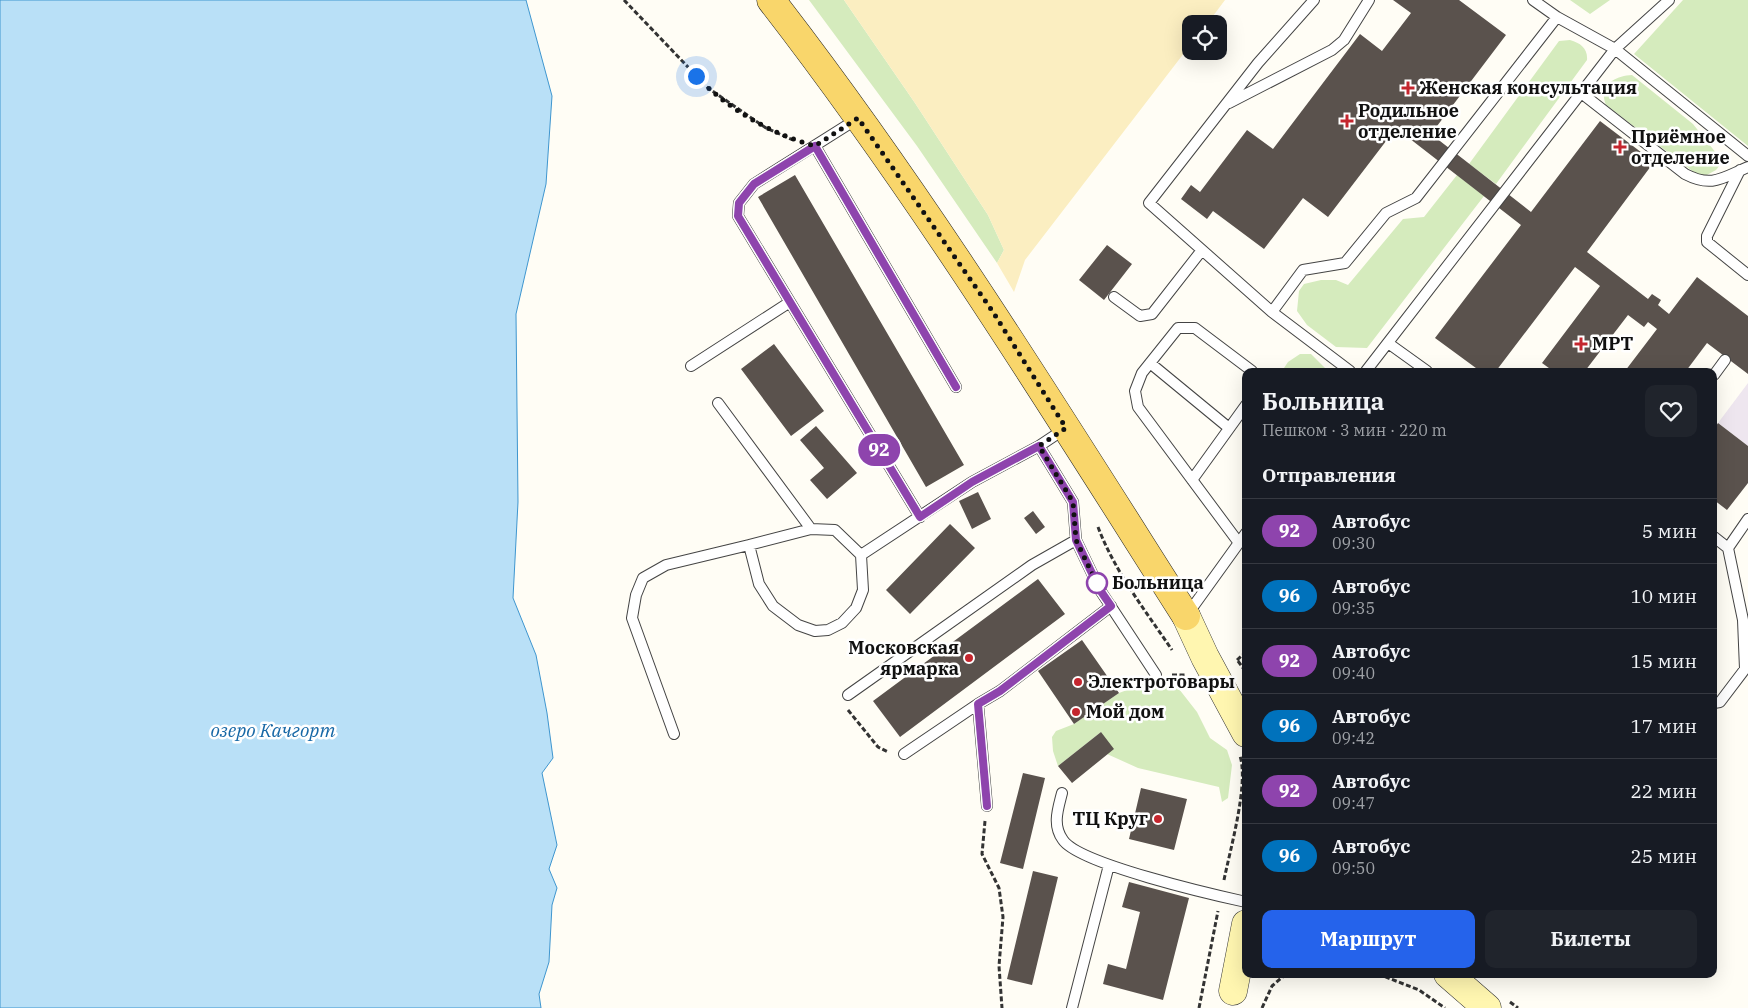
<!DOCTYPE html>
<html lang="ru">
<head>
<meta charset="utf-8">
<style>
  :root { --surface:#171b24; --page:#20242c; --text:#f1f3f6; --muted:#9ea1a6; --line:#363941; --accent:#2563eb }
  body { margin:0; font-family:"IBM Plex Serif",serif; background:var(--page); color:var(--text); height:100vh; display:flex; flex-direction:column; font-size:19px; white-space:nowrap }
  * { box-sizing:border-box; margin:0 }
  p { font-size:16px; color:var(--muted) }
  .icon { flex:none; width:28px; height:28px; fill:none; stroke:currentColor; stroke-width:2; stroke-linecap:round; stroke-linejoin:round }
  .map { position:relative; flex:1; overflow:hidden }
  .details { position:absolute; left:1242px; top:368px; width:475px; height:610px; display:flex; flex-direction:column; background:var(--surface); border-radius:10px; box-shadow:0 5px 20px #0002 }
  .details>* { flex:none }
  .badge { padding:0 10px; border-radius:16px; font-size:18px; line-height:32px }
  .buttons { position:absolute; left:1182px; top:15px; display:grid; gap:10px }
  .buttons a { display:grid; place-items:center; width:45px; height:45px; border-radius:10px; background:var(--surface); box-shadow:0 5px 20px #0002; font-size:25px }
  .you { position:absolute; width:25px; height:25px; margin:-12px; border:4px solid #fff; border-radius:50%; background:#1a73e8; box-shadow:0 0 0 8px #1a73e833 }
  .map>.badge { position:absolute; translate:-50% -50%; box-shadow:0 0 0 2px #fff }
  h2 { padding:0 20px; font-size:19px; line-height:45px }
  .round { display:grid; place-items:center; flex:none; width:52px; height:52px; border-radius:10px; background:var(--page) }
  .overview { display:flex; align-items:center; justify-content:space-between; height:85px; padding:0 20px }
  h1 { font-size:24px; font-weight:800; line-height:38px }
  .action { display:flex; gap:10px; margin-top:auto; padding:10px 20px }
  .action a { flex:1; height:58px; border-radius:10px; background:var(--accent); color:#fff; font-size:20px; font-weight:800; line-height:58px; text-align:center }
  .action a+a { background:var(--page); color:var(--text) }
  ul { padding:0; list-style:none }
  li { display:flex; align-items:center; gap:15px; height:65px; padding:0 20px; border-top:1px solid var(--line) }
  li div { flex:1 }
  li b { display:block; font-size:19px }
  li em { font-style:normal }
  li .badge { min-width:55px; font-weight:700; text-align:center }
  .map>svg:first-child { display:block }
</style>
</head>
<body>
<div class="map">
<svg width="1748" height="1008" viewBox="0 0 1748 1008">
  <rect width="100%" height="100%" fill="#fffdf5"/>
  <path fill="#eee6ef" d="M1748,383V446L1718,423Z"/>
  <path fill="#d5ebbd" d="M809,0H844L915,103L988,215L1004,250L997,263L917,146Z
    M1570,0H1610L1590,14Z
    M1683,0H1748V146L1634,54Z
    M1570,40C1581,43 1588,49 1587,60L1496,184L1469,164L1559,41Z
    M1632,75L1693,124L1720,158V165L1716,170L1705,176L1695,173L1606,105C1598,86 1614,76 1632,75Z
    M1457,175L1484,196L1367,348L1336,347L1307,325L1297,311L1299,291L1304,284L1321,280H1336L1348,285L1403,219L1424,217Z
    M1300,354H1311L1328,371H1282L1288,362Z
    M1143,684H1159L1179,689L1197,712L1210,738L1227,750L1232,765L1228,798L1222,802L1219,787L1138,768L1107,754L1101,732L1058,766L1053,751L1052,737L1056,731L1074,724L1119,693Z"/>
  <path fill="#fbeec1" d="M844,0H1225L1207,24H1191V44L1025,260L1014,292L997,263L1004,250L988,215L915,103Z"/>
  <path fill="#b9e0f7" stroke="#3f96cf" d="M0,0H526L552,96L546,184L516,314L518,502L513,598L536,655L547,713L553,758L542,773L557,845L549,869L557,888L552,905L549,962L539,994L541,1008H0Z"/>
  <path fill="#5a524d" d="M1393,0H1459L1506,35L1431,134L1531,212L1600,121L1654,162L1587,252L1648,299L1652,294L1661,300L1658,305L1669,314L1697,277L1748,316V374L1707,343L1686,371H1625L1657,329L1648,322L1644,327L1628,315L1585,371H1553L1542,363L1600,286L1575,267L1496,371H1480L1435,338L1521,225L1396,128L1328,217L1303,198L1264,249L1213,211L1207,219L1181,199L1191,185L1200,192L1247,130L1273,149L1360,34L1382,51L1411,13Z
    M795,175L964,465L926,487L758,197Z
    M1107,245L1132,264L1104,300L1079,280Z
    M774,344L824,411L791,436L741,369Z
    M1718,423L1748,446V483L1727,510L1714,500V429Z
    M816,426L857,473L827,499L810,480L824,468L800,440Z
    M978,492L991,519L972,529L959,501Z
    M1033,511L1045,527L1036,534L1024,518Z
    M950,524L975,548L910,614L886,590Z
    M1038,579L1065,614L900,737L873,701Z
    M1082,640L1119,693L1074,724L1038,671Z
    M1101,732L1114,749L1072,783L1058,766Z
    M1023,773L1045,778L1023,869L1000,863Z
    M1141,788L1187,799L1174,850L1129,839Z
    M1033,871L1058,877L1032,985L1007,979Z
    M1129,882L1189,898L1163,1000L1103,984L1108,964L1126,969L1140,912L1122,907Z"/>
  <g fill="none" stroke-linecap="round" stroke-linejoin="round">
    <defs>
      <path id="service" d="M1314,0L1258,63L1149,203L1272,312L1350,371
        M1533,0L1557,17L1615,49L1748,156
        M1580,92L1685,174C1712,188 1722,178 1748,167
        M1229,103L1332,50L1344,40L1369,0
        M857,119L754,184L739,203L738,216L920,517
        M815,146L956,387
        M1740,170L1707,236V242L1748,275
        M1114,297L1140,316L1152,314L1202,250
        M1272,312L1303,270L1345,263L1386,213L1416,198L1557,17
        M1388,343L1427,371
        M1150,363L1229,428
        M691,366L790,302
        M1366,371L1615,49L1669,0
        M1714,375L1725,360
        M718,403L811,529
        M1066,428L1039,446L1073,502L1076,540
        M1192,480L1246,405
        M811,529L835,530L861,555L863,590L856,608L842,623L828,630L815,631L798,625L773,606L759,584L749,545Z
        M1714,537L1728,548L1743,620L1745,669L1720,702L1714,703
        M1239,543L1138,407L1135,391L1142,373L1178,328H1195L1252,371
        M1728,548L1748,519
        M861,555L972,482L1039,446
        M1187,615L1246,533
        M848,695L1032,565L1076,540L1100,590L1156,675
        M674,734L632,618L636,595L643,578L666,565L749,545
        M904,754L978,704
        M1062,793C1058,809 1052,825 1063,840C1079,864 1214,895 1246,902
        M987,806L978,704L1000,691L1111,606
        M1072,1008L1109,865"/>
      <path id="secondary" d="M1186,616L1205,657L1246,733
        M1448,974L1487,1008
        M1233,991L1246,924"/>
      <path id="primary" d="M771,0C923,196 1053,407 1186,616"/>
    </defs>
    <use href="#service" stroke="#444" stroke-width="12"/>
    <use href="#secondary" stroke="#333" stroke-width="29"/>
    <use href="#primary" stroke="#222" stroke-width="29"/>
    <path stroke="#333" stroke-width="3" stroke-dasharray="5 2.5" stroke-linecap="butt" d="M624,0L708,88L766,128L793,140
      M1098,527C1115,572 1145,610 1172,650
      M1237,660L1246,652
      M1238,661L1246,672
      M1172,675H1185
      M848,710L878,747L888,752
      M985,821L982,854L999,888L1003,917L999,966L1002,1008
      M1224,880C1230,850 1249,784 1240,756
      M1378,974L1419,990L1445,1008
      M1510,1002L1518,1008
      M1199,1008L1218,911
      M1262,1008L1272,986L1286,974"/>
    <use href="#service" stroke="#fff" stroke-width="10"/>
    <use href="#secondary" stroke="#fff6b0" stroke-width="28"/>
    <use href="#primary" stroke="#f9d66b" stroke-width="28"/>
  </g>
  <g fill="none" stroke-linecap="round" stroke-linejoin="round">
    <defs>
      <path id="line" d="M956,387L815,146L754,184L739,203L738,216L920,517L972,482L1039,446L1073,502L1076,540L1100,590L1111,606L1000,691L978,704L987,806"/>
    </defs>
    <use href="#line" stroke="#fff" stroke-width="11"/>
    <use href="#line" stroke="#8e44ad" stroke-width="8"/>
    <path stroke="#111" stroke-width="5" stroke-dasharray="0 9" d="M696,76C728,109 771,134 815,146L858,118L993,312L1066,428L1039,446L1073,502L1076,540L1100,590L1097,583"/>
  </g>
  <g fill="#c4262e" stroke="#fff" stroke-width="2">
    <path d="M1405.5 80.5h5v5h5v5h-5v5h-5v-5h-5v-5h5z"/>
    <path d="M1344.5 113.5h5v5h5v5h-5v5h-5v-5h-5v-5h5z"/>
    <path d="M1617.5 139.5h5v5h5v5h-5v5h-5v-5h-5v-5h5z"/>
    <path d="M1578.5 336.5h5v5h5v5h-5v5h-5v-5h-5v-5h5z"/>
    <circle cx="969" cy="658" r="5"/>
    <circle cx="1078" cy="682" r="5"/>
    <circle cx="1076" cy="712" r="5"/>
    <circle cx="1158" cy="819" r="5"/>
  </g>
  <circle fill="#fff" stroke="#8e44ad" stroke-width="2.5" cx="1097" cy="583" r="10"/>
  <g text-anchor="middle" stroke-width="5" stroke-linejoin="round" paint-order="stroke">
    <g font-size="18" font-weight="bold" fill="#111" stroke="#fff" text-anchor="start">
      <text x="1419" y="94">Женская консультация</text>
      <text x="1358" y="117">Родильное<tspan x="1358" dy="21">отделение</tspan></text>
      <text x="1631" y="143">Приёмное<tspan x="1631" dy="21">отделение</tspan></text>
      <text x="1592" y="350">МРТ</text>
      <text x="959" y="654" text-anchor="end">Московская<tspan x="959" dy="21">ярмарка</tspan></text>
      <text x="1088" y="688">Электротовары</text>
      <text x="1086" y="718">Мой дом</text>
      <text x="1148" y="825" text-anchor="end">ТЦ Круг</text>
    </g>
    <g font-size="18" font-weight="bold" fill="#111" stroke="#fff" text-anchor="start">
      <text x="1112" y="589">Больница</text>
    </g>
    <g font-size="19" font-style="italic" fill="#1768a6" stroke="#fff">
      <text x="273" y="737">озеро Качгорт</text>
    </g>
  </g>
</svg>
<div class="buttons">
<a><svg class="icon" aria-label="locate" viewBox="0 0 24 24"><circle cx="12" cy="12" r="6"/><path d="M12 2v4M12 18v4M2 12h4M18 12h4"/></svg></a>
</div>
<div class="you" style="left:696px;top:76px"></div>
<b class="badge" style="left:879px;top:450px;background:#8e44ad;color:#fff">92</b>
<section class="details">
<div class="overview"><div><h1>Больница</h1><p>Пешком · 3 мин · 220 m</p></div><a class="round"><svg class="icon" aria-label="heart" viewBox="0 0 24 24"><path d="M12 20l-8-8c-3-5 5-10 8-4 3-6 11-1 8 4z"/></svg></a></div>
<h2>Отправления</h2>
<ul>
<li><span class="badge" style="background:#8e44ad;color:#fff">92</span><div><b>Автобус</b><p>09:30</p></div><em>5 мин</em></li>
<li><span class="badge" style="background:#0072bc;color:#fff">96</span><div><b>Автобус</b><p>09:35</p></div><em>10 мин</em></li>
<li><span class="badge" style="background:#8e44ad;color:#fff">92</span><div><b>Автобус</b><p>09:40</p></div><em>15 мин</em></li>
<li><span class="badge" style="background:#0072bc;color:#fff">96</span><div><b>Автобус</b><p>09:42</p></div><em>17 мин</em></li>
<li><span class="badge" style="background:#8e44ad;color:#fff">92</span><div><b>Автобус</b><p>09:47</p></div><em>22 мин</em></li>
<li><span class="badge" style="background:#0072bc;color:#fff">96</span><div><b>Автобус</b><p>09:50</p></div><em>25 мин</em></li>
</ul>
<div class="action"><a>Маршрут</a><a>Билеты</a></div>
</section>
</div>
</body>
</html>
